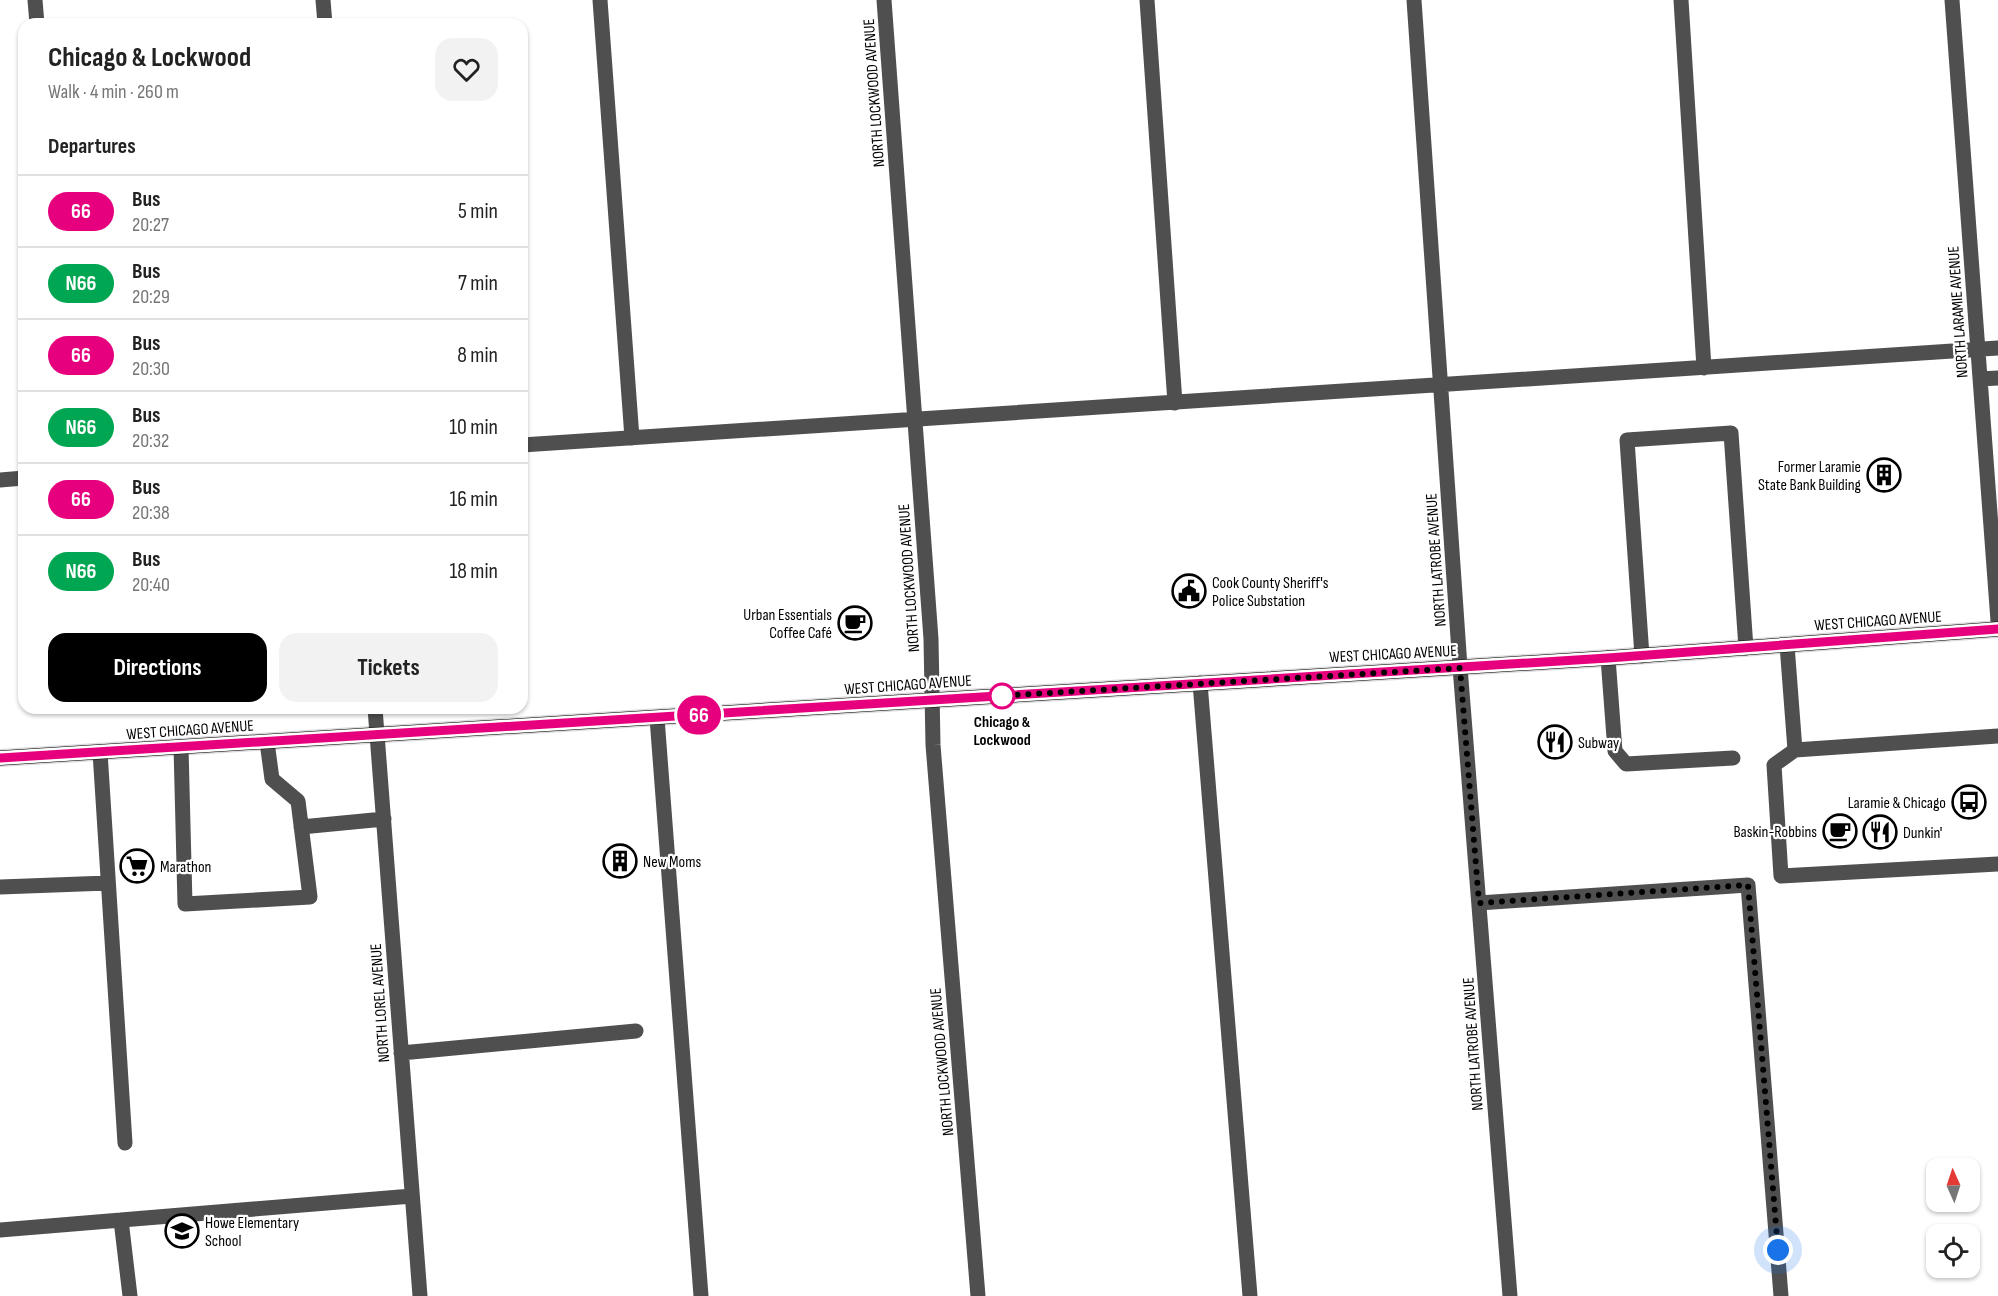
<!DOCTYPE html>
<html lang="en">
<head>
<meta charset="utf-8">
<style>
  :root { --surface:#fff; --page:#f2f2f2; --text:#222; --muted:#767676; --line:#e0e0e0; --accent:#000 }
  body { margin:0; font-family:"Sofia Sans Condensed",sans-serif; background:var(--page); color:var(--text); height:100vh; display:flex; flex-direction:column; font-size:22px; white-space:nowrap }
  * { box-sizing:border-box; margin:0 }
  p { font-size:20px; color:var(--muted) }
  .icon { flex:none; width:33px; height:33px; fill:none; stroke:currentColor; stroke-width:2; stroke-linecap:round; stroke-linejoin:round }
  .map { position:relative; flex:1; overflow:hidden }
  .details { position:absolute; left:18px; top:18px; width:510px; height:696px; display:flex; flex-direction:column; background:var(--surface); border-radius:18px; box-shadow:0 2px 4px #0004 }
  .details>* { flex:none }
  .badge { padding:0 12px; border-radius:20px; font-size:21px; line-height:39px }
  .needle { width:39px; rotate:357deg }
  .buttons { position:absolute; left:1926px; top:1158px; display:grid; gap:12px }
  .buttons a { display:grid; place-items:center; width:54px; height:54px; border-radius:12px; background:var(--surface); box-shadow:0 2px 4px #0004; font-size:30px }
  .you { position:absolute; width:30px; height:30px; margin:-15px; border:4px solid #fff; border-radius:50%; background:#1a73e8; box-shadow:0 0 0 9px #1a73e833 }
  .map>.badge { position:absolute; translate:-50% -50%; box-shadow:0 0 0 3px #fff }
  h2 { padding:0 30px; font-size:22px; line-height:54px }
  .round { display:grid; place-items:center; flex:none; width:63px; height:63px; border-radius:18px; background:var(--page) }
  .summary { display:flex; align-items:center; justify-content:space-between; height:102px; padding:0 30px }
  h1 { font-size:28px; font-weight:700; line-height:45px }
  .cta { display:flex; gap:12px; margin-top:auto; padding:12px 30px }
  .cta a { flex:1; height:69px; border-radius:18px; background:var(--accent); color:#fff; font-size:24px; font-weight:700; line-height:69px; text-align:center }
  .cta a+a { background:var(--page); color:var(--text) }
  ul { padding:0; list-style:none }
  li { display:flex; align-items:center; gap:18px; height:72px; padding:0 30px; border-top:2px solid var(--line) }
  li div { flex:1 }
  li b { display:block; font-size:22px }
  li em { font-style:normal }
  li .badge { min-width:66px; font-weight:700; text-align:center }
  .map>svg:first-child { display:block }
</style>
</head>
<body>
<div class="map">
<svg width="1998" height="1296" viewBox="0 0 1998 1296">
  <rect width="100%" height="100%" fill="#fff"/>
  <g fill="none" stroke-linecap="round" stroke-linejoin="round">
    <defs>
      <path id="major" d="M0,758L1608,658L1998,629"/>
    </defs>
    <use href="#major" stroke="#dbdbdb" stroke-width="18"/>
    <path stroke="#4f4f4f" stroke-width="15" d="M35,0L37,24
      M323,0L325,24
      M600,0L632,438
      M884,0L931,639L933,745L978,1296
      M1147,0L1175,403
      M1414,0L1460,667L1510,1296
      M1681,0L1704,368
      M1952,0L1998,621
      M1980,379L1998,378
      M522,445L1998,348
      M0,480L24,478
      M1787,645L1795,750L1998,736
      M1642,656L1627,440L1731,433L1746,648
      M1608,658L1615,751L1626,764L1733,758
      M1200,683L1250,1296
      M375,708L420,1296
      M657,718L701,1296
      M181,747L185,904L310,897L298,801L272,779L267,742
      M1795,750L1774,765L1781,876L1998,864
      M100,752L125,1143
      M301,827L384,819
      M0,887L108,883
      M1479,903L1748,885L1781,1296
      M401,1053L636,1031
      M121,1220L130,1296
      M0,1230L412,1196"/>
    <use href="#major" stroke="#000" stroke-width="15"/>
  </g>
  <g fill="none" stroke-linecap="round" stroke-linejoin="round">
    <defs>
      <path id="line" d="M0,758L1608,658L1998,629"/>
    </defs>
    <use href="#line" stroke="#fff" stroke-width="14"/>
    <use href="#line" stroke="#e6007e" stroke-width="9"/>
    <path stroke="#000" stroke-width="6" stroke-dasharray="0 10.8" d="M1002,696H999L1460,668L1479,903L1748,885L1778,1250"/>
  </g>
  <defs>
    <symbol id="building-ring" viewBox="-11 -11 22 22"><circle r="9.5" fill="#fff" stroke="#000" stroke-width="1.5"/><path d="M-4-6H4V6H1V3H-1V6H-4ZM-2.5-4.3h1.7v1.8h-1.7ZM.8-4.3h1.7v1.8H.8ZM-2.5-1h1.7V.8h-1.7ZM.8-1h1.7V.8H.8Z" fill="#000"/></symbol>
    <symbol id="civic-ring" viewBox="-11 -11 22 22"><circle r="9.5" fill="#fff" stroke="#000" stroke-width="1.5"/><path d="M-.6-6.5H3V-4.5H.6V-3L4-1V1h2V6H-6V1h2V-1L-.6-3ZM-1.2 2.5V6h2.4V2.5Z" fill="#000"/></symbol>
    <symbol id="cafe-ring" viewBox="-11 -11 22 22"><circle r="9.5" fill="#fff" stroke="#000" stroke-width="1.5"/><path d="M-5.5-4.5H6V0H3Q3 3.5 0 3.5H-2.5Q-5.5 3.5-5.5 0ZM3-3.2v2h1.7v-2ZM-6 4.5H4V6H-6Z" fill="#000"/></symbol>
    <symbol id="restaurant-ring" viewBox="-11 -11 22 22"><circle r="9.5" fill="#fff" stroke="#000" stroke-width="1.5"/><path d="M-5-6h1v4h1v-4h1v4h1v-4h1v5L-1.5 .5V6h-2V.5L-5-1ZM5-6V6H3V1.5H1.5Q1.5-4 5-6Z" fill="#000"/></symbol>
    <symbol id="bus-ring" viewBox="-11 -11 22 22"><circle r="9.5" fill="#fff" stroke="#000" stroke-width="1.5"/><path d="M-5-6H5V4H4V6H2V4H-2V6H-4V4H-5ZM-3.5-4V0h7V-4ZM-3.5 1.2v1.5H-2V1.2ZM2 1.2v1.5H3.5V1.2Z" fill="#000"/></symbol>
    <symbol id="supermarket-ring" viewBox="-11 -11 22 22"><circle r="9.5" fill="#fff" stroke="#000" stroke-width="1.5"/><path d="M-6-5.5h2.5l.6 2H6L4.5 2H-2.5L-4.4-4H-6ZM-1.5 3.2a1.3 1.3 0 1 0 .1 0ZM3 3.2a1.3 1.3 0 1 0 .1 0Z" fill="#000"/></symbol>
    <symbol id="school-ring" viewBox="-11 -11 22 22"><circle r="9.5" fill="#fff" stroke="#000" stroke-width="1.5"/><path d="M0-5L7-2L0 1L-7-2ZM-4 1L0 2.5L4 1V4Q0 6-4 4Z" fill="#000"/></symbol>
  </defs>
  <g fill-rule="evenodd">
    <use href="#building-ring" x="1865" y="456" width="38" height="38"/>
    <use href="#civic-ring" x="1170" y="572" width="38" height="38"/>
    <use href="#cafe-ring" x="836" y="604" width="38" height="38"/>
    <use href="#restaurant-ring" x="1536" y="723" width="38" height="38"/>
    <use href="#bus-ring" x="1950" y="783" width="38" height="38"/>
    <use href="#cafe-ring" x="1821" y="812" width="38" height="38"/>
    <use href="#restaurant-ring" x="1861" y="813" width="38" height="38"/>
    <use href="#building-ring" x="601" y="842" width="38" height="38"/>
    <use href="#supermarket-ring" x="118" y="847" width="38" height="38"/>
    <use href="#school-ring" x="163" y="1212" width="38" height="38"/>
  </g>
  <circle fill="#fff" stroke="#e6007e" stroke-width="3" cx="1002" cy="696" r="12"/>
  <g text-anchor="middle" stroke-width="4.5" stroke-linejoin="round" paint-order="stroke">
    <g font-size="16" fill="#000" stroke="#fff">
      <text transform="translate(873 93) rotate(-94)" y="6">NORTH LOCKWOOD AVENUE</text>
      <text transform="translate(1957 312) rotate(-94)" y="6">NORTH LARAMIE AVENUE</text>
      <text transform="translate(1435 560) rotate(-94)" y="6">NORTH LATROBE AVENUE</text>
      <text transform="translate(908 578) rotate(-94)" y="6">NORTH LOCKWOOD AVENUE</text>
      <text transform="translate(1878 620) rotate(-4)" y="6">WEST CHICAGO AVENUE</text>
      <text transform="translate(1393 653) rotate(-3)" y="6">WEST CHICAGO AVENUE</text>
      <text transform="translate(908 684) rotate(-4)" y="6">WEST CHICAGO AVENUE</text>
      <text transform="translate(190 729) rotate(-4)" y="6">WEST CHICAGO AVENUE</text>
      <text transform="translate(379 1003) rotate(-94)" y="6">NORTH LOREL AVENUE</text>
      <text transform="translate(1472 1044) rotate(-94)" y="6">NORTH LATROBE AVENUE</text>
      <text transform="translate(941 1062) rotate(-95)" y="6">NORTH LOCKWOOD AVENUE</text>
    </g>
    <g font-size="16" fill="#000" stroke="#fff" text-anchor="start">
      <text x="1861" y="472" text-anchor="end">Former Laramie<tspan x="1861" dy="18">State Bank Building</tspan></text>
      <text x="1212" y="588">Cook County Sheriff's<tspan x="1212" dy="18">Police Substation</tspan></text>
      <text x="832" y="620" text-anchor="end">Urban Essentials<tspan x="832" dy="18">Coffee Café</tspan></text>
      <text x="1578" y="748">Subway</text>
      <text x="1946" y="808" text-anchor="end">Laramie &amp; Chicago</text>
      <text x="1817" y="837" text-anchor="end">Baskin-Robbins</text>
      <text x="1903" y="838">Dunkin'</text>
      <text x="643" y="867">New Moms</text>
      <text x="160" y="872">Marathon</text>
      <text x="205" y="1228">Howe Elementary<tspan x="205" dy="18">School</tspan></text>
    </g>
    <g font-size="16" font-weight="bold" fill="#000" stroke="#fff">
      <text x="1002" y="727">Chicago &amp;<tspan x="1002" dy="18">Lockwood</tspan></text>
    </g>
  </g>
</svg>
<div class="buttons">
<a><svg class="needle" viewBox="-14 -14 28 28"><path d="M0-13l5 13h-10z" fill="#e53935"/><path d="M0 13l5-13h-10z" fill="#767676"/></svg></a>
<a><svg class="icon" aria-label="locate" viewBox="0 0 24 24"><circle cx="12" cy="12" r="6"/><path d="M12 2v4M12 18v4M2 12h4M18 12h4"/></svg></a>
</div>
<div class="you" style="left:1778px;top:1250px"></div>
<b class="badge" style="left:699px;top:715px;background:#e6007e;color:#fff">66</b>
<section class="details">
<div class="summary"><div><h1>Chicago &amp; Lockwood</h1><p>Walk · 4 min · 260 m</p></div><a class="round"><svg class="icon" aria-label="heart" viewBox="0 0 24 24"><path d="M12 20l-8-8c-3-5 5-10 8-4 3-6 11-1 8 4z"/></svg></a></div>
<h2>Departures</h2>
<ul>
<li><span class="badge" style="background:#e6007e;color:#fff">66</span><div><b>Bus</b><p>20:27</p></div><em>5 min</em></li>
<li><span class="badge" style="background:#00a651;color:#fff">N66</span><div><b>Bus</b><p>20:29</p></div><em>7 min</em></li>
<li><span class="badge" style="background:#e6007e;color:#fff">66</span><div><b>Bus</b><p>20:30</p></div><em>8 min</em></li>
<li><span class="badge" style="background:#00a651;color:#fff">N66</span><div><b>Bus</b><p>20:32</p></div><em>10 min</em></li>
<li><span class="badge" style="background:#e6007e;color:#fff">66</span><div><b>Bus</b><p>20:38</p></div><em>16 min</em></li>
<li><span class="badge" style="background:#00a651;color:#fff">N66</span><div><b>Bus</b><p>20:40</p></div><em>18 min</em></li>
</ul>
<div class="cta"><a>Directions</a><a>Tickets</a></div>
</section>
</div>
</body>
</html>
